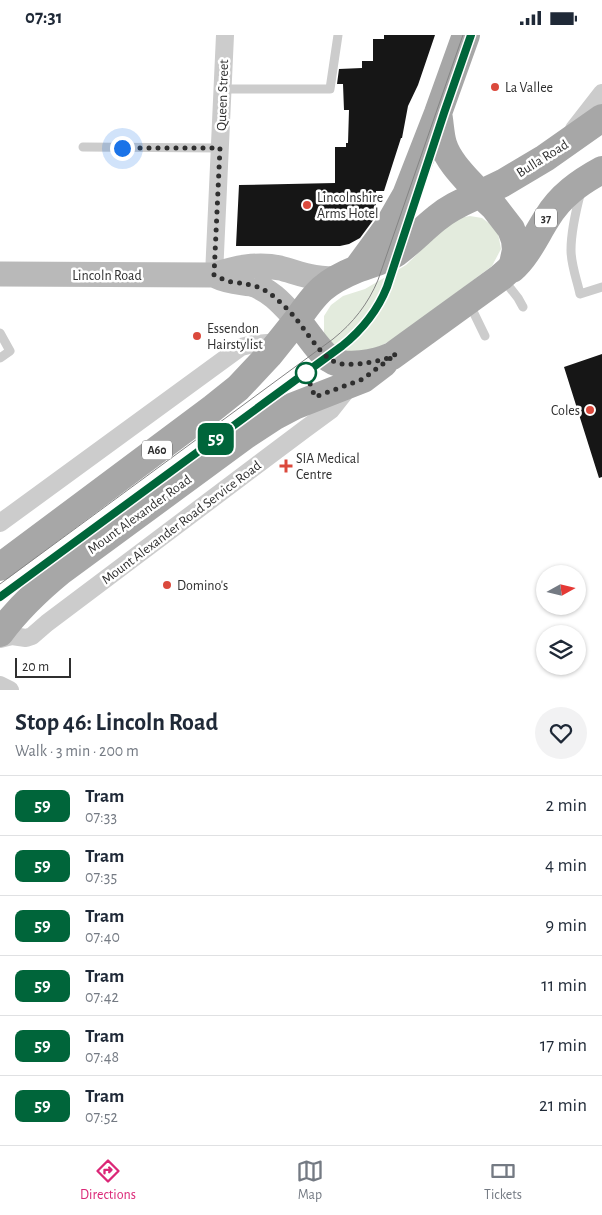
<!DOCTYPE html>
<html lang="en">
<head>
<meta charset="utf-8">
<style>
  :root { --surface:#fff; --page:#f2f2f3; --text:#1f2937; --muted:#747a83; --line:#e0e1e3; --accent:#db2777 }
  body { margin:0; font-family:"Alegreya Sans",sans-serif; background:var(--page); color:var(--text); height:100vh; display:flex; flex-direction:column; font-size:19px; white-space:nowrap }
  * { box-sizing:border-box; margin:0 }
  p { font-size:16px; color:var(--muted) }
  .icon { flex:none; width:28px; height:28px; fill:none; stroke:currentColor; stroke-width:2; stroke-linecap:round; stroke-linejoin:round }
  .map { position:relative; height:655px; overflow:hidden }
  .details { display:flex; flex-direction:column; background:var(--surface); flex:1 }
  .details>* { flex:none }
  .badge { padding:0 10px; border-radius:8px; font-size:18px; line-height:32px }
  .needle { width:32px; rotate:82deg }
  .controls { position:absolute; left:536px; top:530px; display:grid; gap:10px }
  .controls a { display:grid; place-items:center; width:50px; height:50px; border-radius:50%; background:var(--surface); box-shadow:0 1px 4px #0004; font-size:25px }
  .scale { position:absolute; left:15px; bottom:12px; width:56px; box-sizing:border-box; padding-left:5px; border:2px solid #2f2f2f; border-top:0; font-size:14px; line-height:18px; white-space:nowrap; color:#2f2f2f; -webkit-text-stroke:4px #fff; paint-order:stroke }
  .you { position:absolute; width:25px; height:25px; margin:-12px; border:4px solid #fff; border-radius:50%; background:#1a73e8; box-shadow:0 0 0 8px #1a73e833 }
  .map>.badge { position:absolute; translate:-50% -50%; box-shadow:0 0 0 2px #fff }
  .round { display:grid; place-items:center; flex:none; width:52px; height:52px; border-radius:26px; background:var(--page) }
  .summary { display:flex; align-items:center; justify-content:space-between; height:85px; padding:0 15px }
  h1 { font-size:24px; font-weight:700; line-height:38px }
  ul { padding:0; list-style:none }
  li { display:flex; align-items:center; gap:15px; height:60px; padding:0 15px; border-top:1px solid var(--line) }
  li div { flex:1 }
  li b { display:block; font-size:19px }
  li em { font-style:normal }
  li .badge { min-width:55px; font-weight:700; text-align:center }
  .status { display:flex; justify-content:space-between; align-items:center; height:35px; padding:0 25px; background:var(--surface); direction:ltr }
  .status svg { height:14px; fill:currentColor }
  .menu { display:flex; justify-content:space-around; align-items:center; height:70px; border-top:1px solid var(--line); background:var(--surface); font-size:14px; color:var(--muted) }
  .menu a { display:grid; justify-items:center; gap:2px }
  .menu .active { color:var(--accent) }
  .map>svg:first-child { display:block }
</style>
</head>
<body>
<div class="status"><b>07:31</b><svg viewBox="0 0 49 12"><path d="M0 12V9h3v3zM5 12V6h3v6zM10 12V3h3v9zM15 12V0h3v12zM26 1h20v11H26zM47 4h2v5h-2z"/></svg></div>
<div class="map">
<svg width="602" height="655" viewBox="0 0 602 655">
  <rect width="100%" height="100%" fill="#fff"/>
  <path fill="#e3ebdd" d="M470,181L482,183L490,189L498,198L501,214L492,231L398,301L372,316L348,323L324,303V281L331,270L343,261L365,254L406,230L446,191L459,183Z"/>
  <path fill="#161616" d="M384,0H435L418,50L408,71L402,103H401L384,156H376V181L374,184L360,203L349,209L340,211H236L239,150L335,148V112H346V108H348L349,75H344L343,49H337L339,34L362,33V26H373V4H384Z
    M602,319V442L599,443L564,332Z"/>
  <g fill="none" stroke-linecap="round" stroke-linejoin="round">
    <path stroke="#ccc" stroke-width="9" d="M223,54H330L338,0
      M83,112L220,113
      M581,156C576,175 571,196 571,215C571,230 577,245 580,259L602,252
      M503,244L518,263L523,272
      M469,268L485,301
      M0,298L10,316L0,323"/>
    <path stroke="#ccc" stroke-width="18" d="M574,94L602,58
      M214,240L225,0
      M0,488L241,312L253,309L280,307
      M0,604L12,601L26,603L32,601L47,588L305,394L331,375L350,351
      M0,650L10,655"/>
    <path stroke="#b9b9b9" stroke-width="25" d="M0,239L214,240C235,233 257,228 280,233C299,238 317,246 337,243
      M216,241C228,247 239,247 251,249C270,254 284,271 297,285"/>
    <path stroke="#a7a7a7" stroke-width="28" d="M438,78C440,88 440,99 443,109C449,128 467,144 480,159
      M480,159L494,172L511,194L515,205L516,215L513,229L510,234L501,242L392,321C377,328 345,335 330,324C320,318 305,295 297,285C316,257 325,247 357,234C370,229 384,226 396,218C410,208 423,194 437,183C450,172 465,166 480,159Z
      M480,159L503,148L545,123L602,83
      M357,234L387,193L406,160L438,78L466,0
      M512,234C527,221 536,200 547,183C560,161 580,147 602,135
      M0,532L213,373L238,353L269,320L297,285
      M0,598C17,575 39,554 61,536L246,400L275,381L294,371L363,344L384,328"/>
    <path stroke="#848484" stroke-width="1" d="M0,549L333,304C353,288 368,269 378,245L463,0
      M0,562L342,311C362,295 377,276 387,252L444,78L471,0"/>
  </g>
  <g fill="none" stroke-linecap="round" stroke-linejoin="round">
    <defs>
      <path id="line" d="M0,562L342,311C362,295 377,277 387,252L444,78L471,0"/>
    </defs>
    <use href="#line" stroke="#fff" stroke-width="11"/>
    <use href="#line" stroke="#00653a" stroke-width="8"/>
    <path stroke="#2f2f2f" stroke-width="5" stroke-dasharray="0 9" d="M122,113H220L214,240C220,243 226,246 232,247C244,249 255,249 266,256C277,263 288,274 297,285C306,296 322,322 335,327C345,331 356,329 366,328C376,326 387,325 396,319L363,344L315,362L306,338"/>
  </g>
  <g fill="#db493c" stroke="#fff" stroke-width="2">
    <circle cx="495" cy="52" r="5"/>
    <circle cx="307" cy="170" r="5"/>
    <circle cx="197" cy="301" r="5"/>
    <circle cx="590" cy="375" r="5"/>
    <path d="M283.5 423.5h5v5h5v5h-5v5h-5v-5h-5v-5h5z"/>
    <circle cx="167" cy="550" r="5"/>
  </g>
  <circle fill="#fff" stroke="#00653a" stroke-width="2.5" cx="306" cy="338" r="10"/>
  <g text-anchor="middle" stroke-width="5" stroke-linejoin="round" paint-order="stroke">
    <g fill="#fff" stroke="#6d6d6d" stroke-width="1">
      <rect x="535" y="173.5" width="22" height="19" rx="4"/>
      <rect x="142" y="405.5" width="30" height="19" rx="4"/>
    </g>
    <g font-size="12" font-weight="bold" fill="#2f2f2f">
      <text x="546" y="187">37</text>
      <text x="157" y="419">A60</text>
    </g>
    <g font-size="14" fill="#2f2f2f" stroke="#fff" text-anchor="start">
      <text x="505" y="57">La Vallee</text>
      <text x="317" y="167">Lincolnshire<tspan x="317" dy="16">Arms Hotel</tspan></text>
      <text x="207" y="298">Essendon<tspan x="207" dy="16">Hairstylist</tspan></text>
      <text x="580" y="380" text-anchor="end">Coles</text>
      <text x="296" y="428">SIA Medical<tspan x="296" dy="16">Centre</tspan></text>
      <text x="177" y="555">Domino's</text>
    </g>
    <g font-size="14" fill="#2f2f2f" stroke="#fff">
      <text transform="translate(222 60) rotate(-88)" y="5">Queen Street</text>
      <text transform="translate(542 123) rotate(-32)" y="5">Bulla Road</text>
      <text x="107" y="245">Lincoln Road</text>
      <text transform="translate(139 479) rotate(-36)" y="5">Mount Alexander Road</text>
      <text transform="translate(181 487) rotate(-37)" y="5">Mount Alexander Road Service Road</text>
    </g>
  </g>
</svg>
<div class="controls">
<a><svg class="needle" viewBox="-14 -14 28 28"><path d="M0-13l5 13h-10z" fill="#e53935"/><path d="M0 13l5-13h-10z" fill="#747a83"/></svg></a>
<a><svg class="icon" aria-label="layers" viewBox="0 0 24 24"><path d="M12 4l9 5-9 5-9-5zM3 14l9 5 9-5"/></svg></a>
</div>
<div class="scale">20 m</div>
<div class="you" style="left:122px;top:113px"></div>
<b class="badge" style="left:216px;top:404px;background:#00653a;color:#fff">59</b>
</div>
<section class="details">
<div class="summary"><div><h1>Stop 46: Lincoln Road</h1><p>Walk · 3 min · 200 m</p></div><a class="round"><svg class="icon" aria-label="heart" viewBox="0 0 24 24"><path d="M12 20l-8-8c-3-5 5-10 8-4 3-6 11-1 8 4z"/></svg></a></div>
<ul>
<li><span class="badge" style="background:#00653a;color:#fff">59</span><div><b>Tram</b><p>07:33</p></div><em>2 min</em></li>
<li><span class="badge" style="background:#00653a;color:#fff">59</span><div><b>Tram</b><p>07:35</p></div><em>4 min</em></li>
<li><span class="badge" style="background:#00653a;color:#fff">59</span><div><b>Tram</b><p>07:40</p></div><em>9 min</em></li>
<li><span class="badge" style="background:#00653a;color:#fff">59</span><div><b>Tram</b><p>07:42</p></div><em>11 min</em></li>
<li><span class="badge" style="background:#00653a;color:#fff">59</span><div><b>Tram</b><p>07:48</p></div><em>17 min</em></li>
<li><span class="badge" style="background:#00653a;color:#fff">59</span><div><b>Tram</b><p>07:52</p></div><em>21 min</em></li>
</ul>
</section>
<nav class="menu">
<a class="active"><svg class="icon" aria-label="directions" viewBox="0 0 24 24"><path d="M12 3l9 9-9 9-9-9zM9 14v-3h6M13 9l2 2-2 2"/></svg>Directions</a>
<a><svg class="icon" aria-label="map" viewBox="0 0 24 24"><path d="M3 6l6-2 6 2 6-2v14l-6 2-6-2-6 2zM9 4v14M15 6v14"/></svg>Map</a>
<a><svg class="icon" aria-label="tickets" viewBox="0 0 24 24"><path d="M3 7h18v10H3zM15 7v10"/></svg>Tickets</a>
</nav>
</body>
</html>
